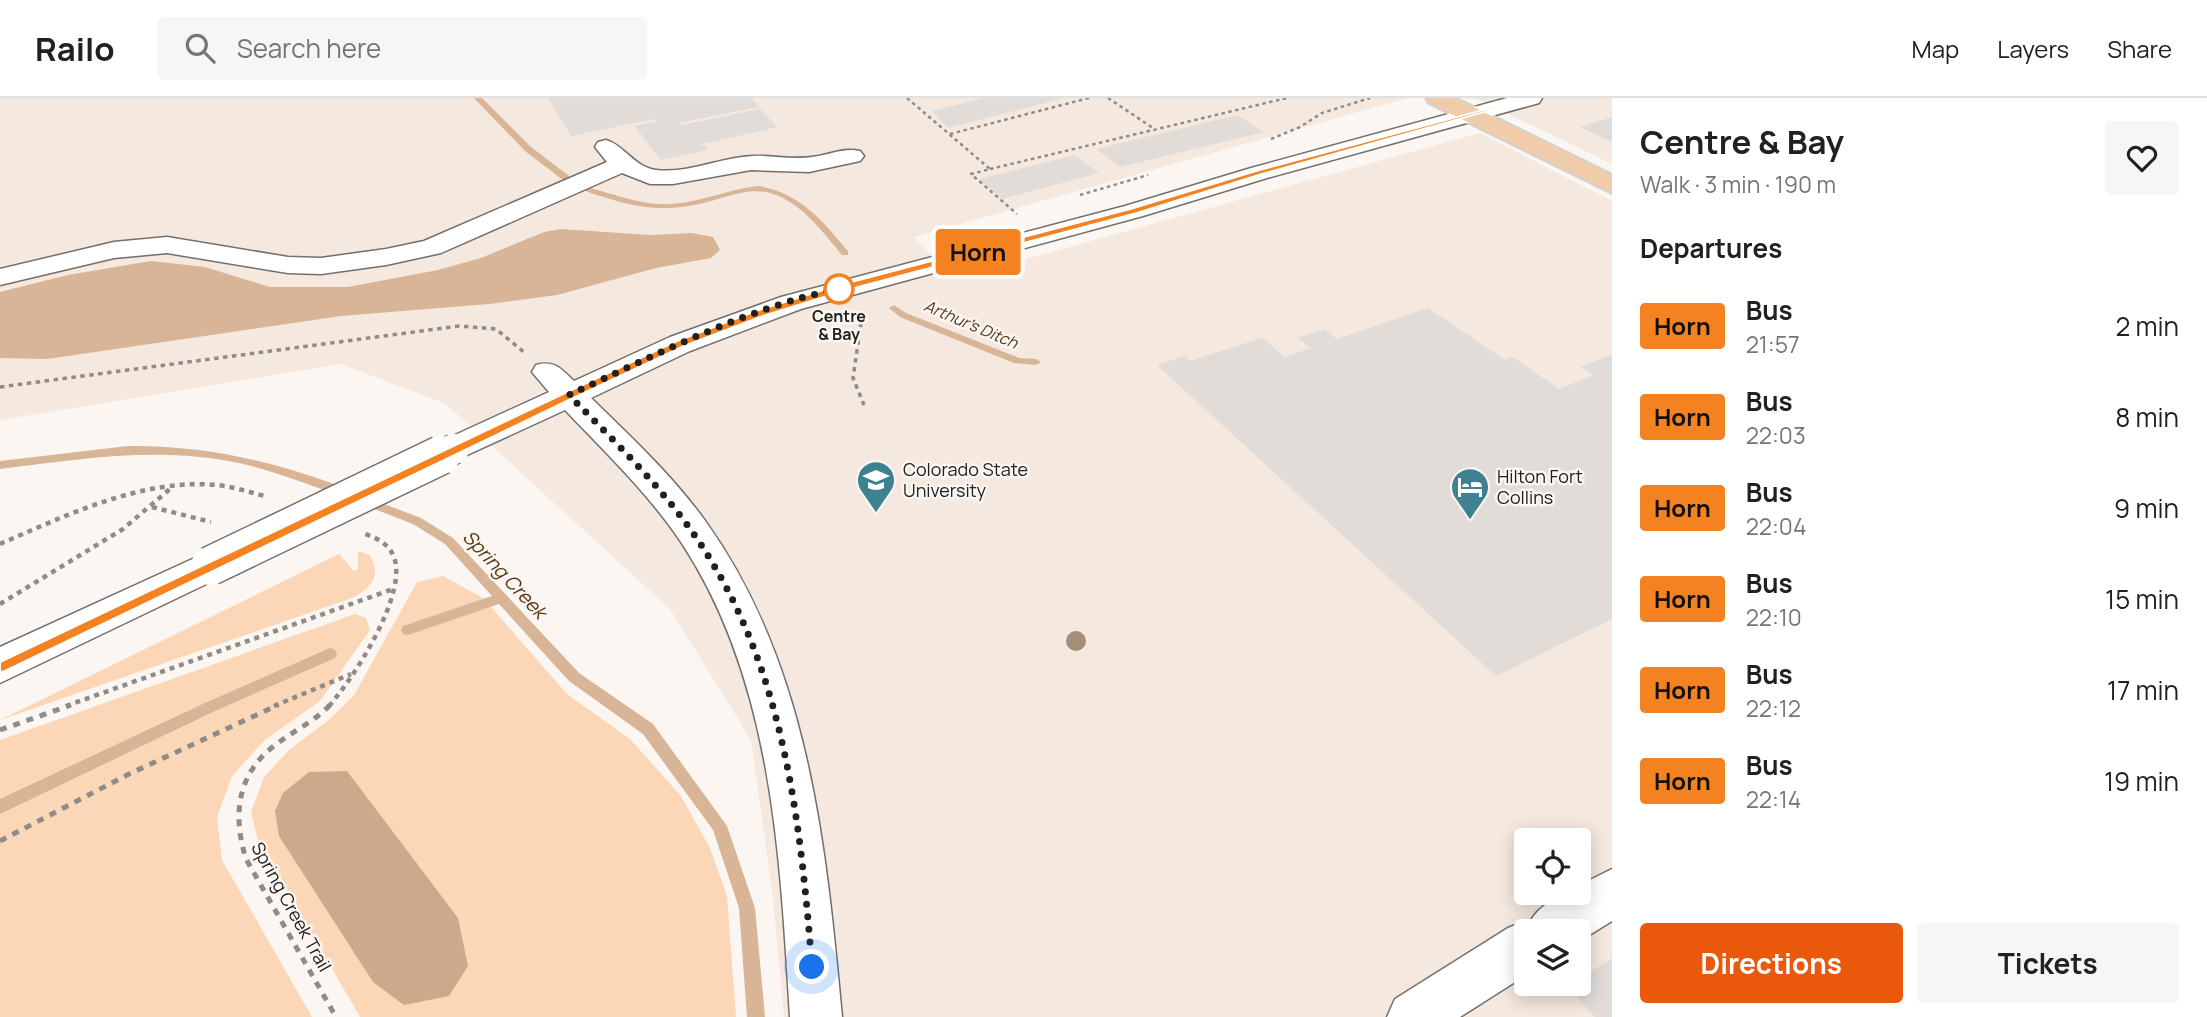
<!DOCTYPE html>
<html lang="en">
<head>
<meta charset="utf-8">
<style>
  :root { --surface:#fff; --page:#f6f6f6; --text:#202124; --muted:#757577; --line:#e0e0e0; --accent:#ea580c }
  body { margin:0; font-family:Manrope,sans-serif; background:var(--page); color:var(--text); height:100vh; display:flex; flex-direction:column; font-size:26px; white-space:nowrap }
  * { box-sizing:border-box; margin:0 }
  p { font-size:23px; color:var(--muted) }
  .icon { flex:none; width:38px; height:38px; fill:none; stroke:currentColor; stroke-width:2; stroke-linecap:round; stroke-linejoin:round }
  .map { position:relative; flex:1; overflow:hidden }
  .sheet { display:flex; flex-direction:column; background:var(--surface); width:595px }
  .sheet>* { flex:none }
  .badge { padding:0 14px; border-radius:5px; font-size:24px; line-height:46px }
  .tools { position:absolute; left:1514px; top:730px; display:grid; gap:14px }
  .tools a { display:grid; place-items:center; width:77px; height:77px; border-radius:7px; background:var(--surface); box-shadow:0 4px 18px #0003; font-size:35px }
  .you { position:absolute; width:35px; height:35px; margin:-18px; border:5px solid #fff; border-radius:50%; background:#1a73e8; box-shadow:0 0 0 10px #1a73e833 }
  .map>.badge { position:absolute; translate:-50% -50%; box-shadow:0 0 0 4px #fff }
  h2 { padding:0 28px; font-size:26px; line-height:63px }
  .round { display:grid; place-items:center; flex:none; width:74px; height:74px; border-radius:7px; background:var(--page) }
  .overview { display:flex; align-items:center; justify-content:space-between; height:119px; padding:0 28px }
  h1 { font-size:33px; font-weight:700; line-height:52px }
  .cta { display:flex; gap:14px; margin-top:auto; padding:14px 28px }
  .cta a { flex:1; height:80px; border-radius:7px; background:var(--accent); color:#fff; font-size:28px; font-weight:700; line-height:80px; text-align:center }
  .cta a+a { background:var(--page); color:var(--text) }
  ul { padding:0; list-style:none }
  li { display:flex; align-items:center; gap:21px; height:91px; padding:0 28px }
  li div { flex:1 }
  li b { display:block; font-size:26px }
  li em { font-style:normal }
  li .badge { min-width:77px; font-weight:700; text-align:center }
  header { display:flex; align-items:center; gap:42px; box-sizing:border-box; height:98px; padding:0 35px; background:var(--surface); border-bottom:2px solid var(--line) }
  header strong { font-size:33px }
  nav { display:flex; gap:38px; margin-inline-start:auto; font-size:24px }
  .search { width:490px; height:63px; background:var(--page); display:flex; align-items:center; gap:18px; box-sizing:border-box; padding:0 24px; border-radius:7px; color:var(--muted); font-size:26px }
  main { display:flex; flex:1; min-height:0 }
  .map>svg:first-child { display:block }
</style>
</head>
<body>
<header>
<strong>Railo</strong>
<div class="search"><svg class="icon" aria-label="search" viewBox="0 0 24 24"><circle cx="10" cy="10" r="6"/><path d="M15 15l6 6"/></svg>Search here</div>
<nav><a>Map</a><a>Layers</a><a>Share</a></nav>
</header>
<main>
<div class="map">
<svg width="1612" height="919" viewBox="0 0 1612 919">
  <rect width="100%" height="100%" fill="#fbf6f2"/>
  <path fill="#f4e8df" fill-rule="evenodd" d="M0,0H1408L914,139L954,181L1480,35L1612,103V919H784L772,791L751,642L670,511L446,306L341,266L0,322ZM1526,742H1578V794H1526ZM1526,833H1578V886H1526Z
    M1475,0H1612V66Z"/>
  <path fill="#fbd7b7" d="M358,453L370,457C381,479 373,486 355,499L0,622L339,456L354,473L358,471Z
    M443,478L483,500L567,596L630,641L681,698L710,750L727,798L736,919H360L258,743L251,714L264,679L289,652L330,621L354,597L417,484Z
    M355,516L366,520L370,532L320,603L265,642L232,678L217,719L222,762L312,919H0V642Z"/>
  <path fill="#cba98a" d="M347,673L458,820L468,868L449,898L404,907L373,884L279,738L275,713L283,695L309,674Z"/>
  <path fill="#d8b596" d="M561,131L650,137L692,135L713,139L720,152L711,160L656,170L557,197L489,206L341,218L47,261L0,260V194L68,177L151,163L205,169L270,189H348L438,172L481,160L544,134Z"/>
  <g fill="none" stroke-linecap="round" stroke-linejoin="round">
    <path fill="#d8b596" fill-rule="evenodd" d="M474,0H482L531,49L569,78V82H563L525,53Z
      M758,88C800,95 822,122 848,153V157H842C823,134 800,103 770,95C748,89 727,99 707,104C671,114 641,111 607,100C598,97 589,95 582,91L586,89C615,96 641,108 672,106C701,104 729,91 758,88Z
      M894,207L906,215L1019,260L1036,261L1041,264L1036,267L1014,265L900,219L889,210Z
      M128,348C206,347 278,364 350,392L352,395L346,399C310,388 276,373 239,365C157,348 82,361 0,371V363Z
      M363,398L421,420L453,440L579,575L653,626L727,728L755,810L765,919H747L739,810L713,732L643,636L569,583L499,506L408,537L403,536L401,532L403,528L492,498L445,446L413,426L359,405L357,402L359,399Z
      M330,550L335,552L337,556L335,560L215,613L0,716V701L205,605Z"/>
  </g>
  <path fill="#e1dcd8" d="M548,0H751L759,9L679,25L681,27L760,11L777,29L702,46L708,52L660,62L635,28L657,23L654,21L571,38Z
    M985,0H1060V1L948,30L932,13Z
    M1237,17L1264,34L1120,69L1096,51Z
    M1612,19V44L1580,29Z
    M1075,57L1099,75L1002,101L979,81Z
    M1428,210L1505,262L1513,259L1559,291L1594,277L1580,269L1612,257V521L1496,578L1157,267L1184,258L1190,263L1262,240L1285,259L1311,250L1297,240L1324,231L1337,241Z
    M1612,860V919H1595L1568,889L1578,886V882Z"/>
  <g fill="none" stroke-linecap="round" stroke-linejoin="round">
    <defs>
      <path id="minor" d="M1507,0H1542L1539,5L1267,80L1143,118L801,211L690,253L591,300C631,339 673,378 706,424C809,568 826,748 842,919H790C780,758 773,583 681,444C648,395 605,354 565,312L454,363L442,359L437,351L442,343L549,294L532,274L536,267C555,262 561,271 574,283L670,239L781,199L1125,108L1251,70Z
        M606,42C624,47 634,69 656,72C688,76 721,59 753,58C772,57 793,62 812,59C828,57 845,49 860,53L864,58L860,63L809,74L751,72L673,86H650L622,75L441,155L386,167L321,176L288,175L167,155L114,160L0,187V171L114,144L167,139L288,159L321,160L386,151L424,143L607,64L595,49L598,44Z
        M210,453L223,458L229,468L223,478L0,585V549Z
        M1612,771V823L1578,844V833H1526V877L1460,919H1387L1395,901L1508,830L1526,823L1530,825C1536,809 1562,794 1578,794V788Z"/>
      <path id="major" d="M1426,0H1455L1612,77V95L1429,5Z"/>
    </defs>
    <use href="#minor" stroke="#746f6c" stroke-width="3"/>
    <use href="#major" stroke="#d3d2d2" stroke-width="4"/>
    <path stroke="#8e8b88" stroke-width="2.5" stroke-dasharray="3.5 3.5" stroke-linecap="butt" d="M907,0L990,71L971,76L1017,116
      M1108,0L1156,32
      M950,36L1089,0
      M1271,41L1300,29L1322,15L1370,0
      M990,71L1287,0
      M1080,97L1148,77"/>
    <path stroke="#8e8b88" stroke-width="3.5" stroke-dasharray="4.5 4.5" stroke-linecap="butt" d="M858,216L861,225L853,280L864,307
      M0,289L459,228L496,231L525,255"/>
    <path stroke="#8e8b88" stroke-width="4.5" stroke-dasharray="5 5" stroke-linecap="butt" d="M152,409L211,424
      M0,446C67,417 143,380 217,387C234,389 249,394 265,398
      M0,506L123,431L171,390
      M66,608L393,491
      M274,608L351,576
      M329,608C353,581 408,497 394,459C389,446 377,440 365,436"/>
    <path stroke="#8e8b88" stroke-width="5" stroke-dasharray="7 7" stroke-linecap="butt" d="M330,607C315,623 295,632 278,645C237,674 232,716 246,761L336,919
      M0,632L71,607
      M0,743L129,676L278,607"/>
    <use href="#minor" fill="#fff" fill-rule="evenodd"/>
    <use href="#major" fill="#f1ccaa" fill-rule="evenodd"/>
    <defs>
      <path id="minor-bridge-far1" d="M437,359L454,351"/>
      <path id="minor-bridge" d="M210,468L441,357"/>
    </defs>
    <use href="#minor-bridge-far1" stroke="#746f6c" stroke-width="32" stroke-linecap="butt"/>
    <use href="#minor-bridge" stroke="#746f6c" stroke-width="41" stroke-linecap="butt"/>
    <use href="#minor-bridge-far1" stroke="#fff" stroke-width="30"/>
    <use href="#minor-bridge" stroke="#fff" stroke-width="38"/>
  </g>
  <circle fill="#a38e77" cx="1076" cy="543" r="10"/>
  <path fill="#f58220" stroke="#fff" stroke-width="2" d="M1528,0H1534L1262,76L1137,115L843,193L763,218L684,248L573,300L5,573L0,574V564L565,295L677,243L756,213L836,188L1130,111L1256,73Z"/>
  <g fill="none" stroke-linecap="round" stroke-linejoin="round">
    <path stroke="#21201e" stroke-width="7" stroke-dasharray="0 12.6" d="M812,869C800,717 783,563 693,435C658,385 612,341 569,297C651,259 753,207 839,191"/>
  </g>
  <defs>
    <symbol id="university-pin" viewBox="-11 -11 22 30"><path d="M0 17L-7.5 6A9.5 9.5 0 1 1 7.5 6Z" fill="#3e8291" stroke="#fbf6f2"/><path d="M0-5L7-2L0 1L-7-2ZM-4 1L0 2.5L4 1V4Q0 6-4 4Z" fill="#fff"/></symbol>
    <symbol id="hotel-pin" viewBox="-11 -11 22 30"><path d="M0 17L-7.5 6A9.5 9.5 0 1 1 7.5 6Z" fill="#3e8291" stroke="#fbf6f2"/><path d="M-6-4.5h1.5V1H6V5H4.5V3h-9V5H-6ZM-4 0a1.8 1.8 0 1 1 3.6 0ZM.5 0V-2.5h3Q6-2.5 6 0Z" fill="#fff"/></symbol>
  </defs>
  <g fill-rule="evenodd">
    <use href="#university-pin" x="854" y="360" width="44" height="60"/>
    <use href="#hotel-pin" x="1448" y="367" width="44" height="60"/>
  </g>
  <circle fill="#fff" stroke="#f58220" stroke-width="3.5" cx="839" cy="191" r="14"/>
  <g text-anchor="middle" stroke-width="5" stroke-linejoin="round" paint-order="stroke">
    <g font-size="16" font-weight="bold" fill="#21201e" stroke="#fbf6f2">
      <text x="839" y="224">Centre<tspan x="839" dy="18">&amp; Bay</tspan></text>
    </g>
    <g font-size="16" font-style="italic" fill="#593611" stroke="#fbf6f2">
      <text transform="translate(971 226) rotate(23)" y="6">Arthur's Ditch</text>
    </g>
    <g font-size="18" fill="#21201e" stroke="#fbf6f2" text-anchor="start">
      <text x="903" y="378">Colorado State<tspan x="903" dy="21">University</tspan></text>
      <text x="1497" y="385">Hilton Fort<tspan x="1497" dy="21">Collins</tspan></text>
    </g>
    <g font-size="18" fill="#21201e" stroke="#fbf6f2">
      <text transform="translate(291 809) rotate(61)" y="6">Spring Creek Trail</text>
    </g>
    <g font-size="19" font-style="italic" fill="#593611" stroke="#fbf6f2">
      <text transform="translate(505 476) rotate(47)" y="7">Spring Creek</text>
    </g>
  </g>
</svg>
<div class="tools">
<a><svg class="icon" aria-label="locate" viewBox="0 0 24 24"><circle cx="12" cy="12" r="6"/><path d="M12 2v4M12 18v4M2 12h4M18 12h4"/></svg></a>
<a><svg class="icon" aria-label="layers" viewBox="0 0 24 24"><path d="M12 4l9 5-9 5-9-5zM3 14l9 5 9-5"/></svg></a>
</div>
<div class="you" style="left:812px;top:869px"></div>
<b class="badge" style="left:978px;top:154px;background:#f58220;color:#111">Horn</b>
</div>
<section class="sheet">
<div class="overview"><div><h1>Centre &amp; Bay</h1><p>Walk · 3 min · 190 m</p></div><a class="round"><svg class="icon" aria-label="heart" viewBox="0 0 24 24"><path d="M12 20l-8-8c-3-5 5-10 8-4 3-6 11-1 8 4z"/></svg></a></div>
<h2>Departures</h2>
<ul>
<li><span class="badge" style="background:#f58220;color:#111">Horn</span><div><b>Bus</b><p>21:57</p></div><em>2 min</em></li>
<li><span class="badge" style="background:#f58220;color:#111">Horn</span><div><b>Bus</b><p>22:03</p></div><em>8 min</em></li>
<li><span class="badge" style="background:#f58220;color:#111">Horn</span><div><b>Bus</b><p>22:04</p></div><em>9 min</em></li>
<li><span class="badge" style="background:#f58220;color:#111">Horn</span><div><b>Bus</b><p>22:10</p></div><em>15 min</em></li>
<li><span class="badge" style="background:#f58220;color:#111">Horn</span><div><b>Bus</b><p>22:12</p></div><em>17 min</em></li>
<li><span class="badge" style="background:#f58220;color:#111">Horn</span><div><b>Bus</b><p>22:14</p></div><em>19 min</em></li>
</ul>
<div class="cta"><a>Directions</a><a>Tickets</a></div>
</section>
</main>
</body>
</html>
